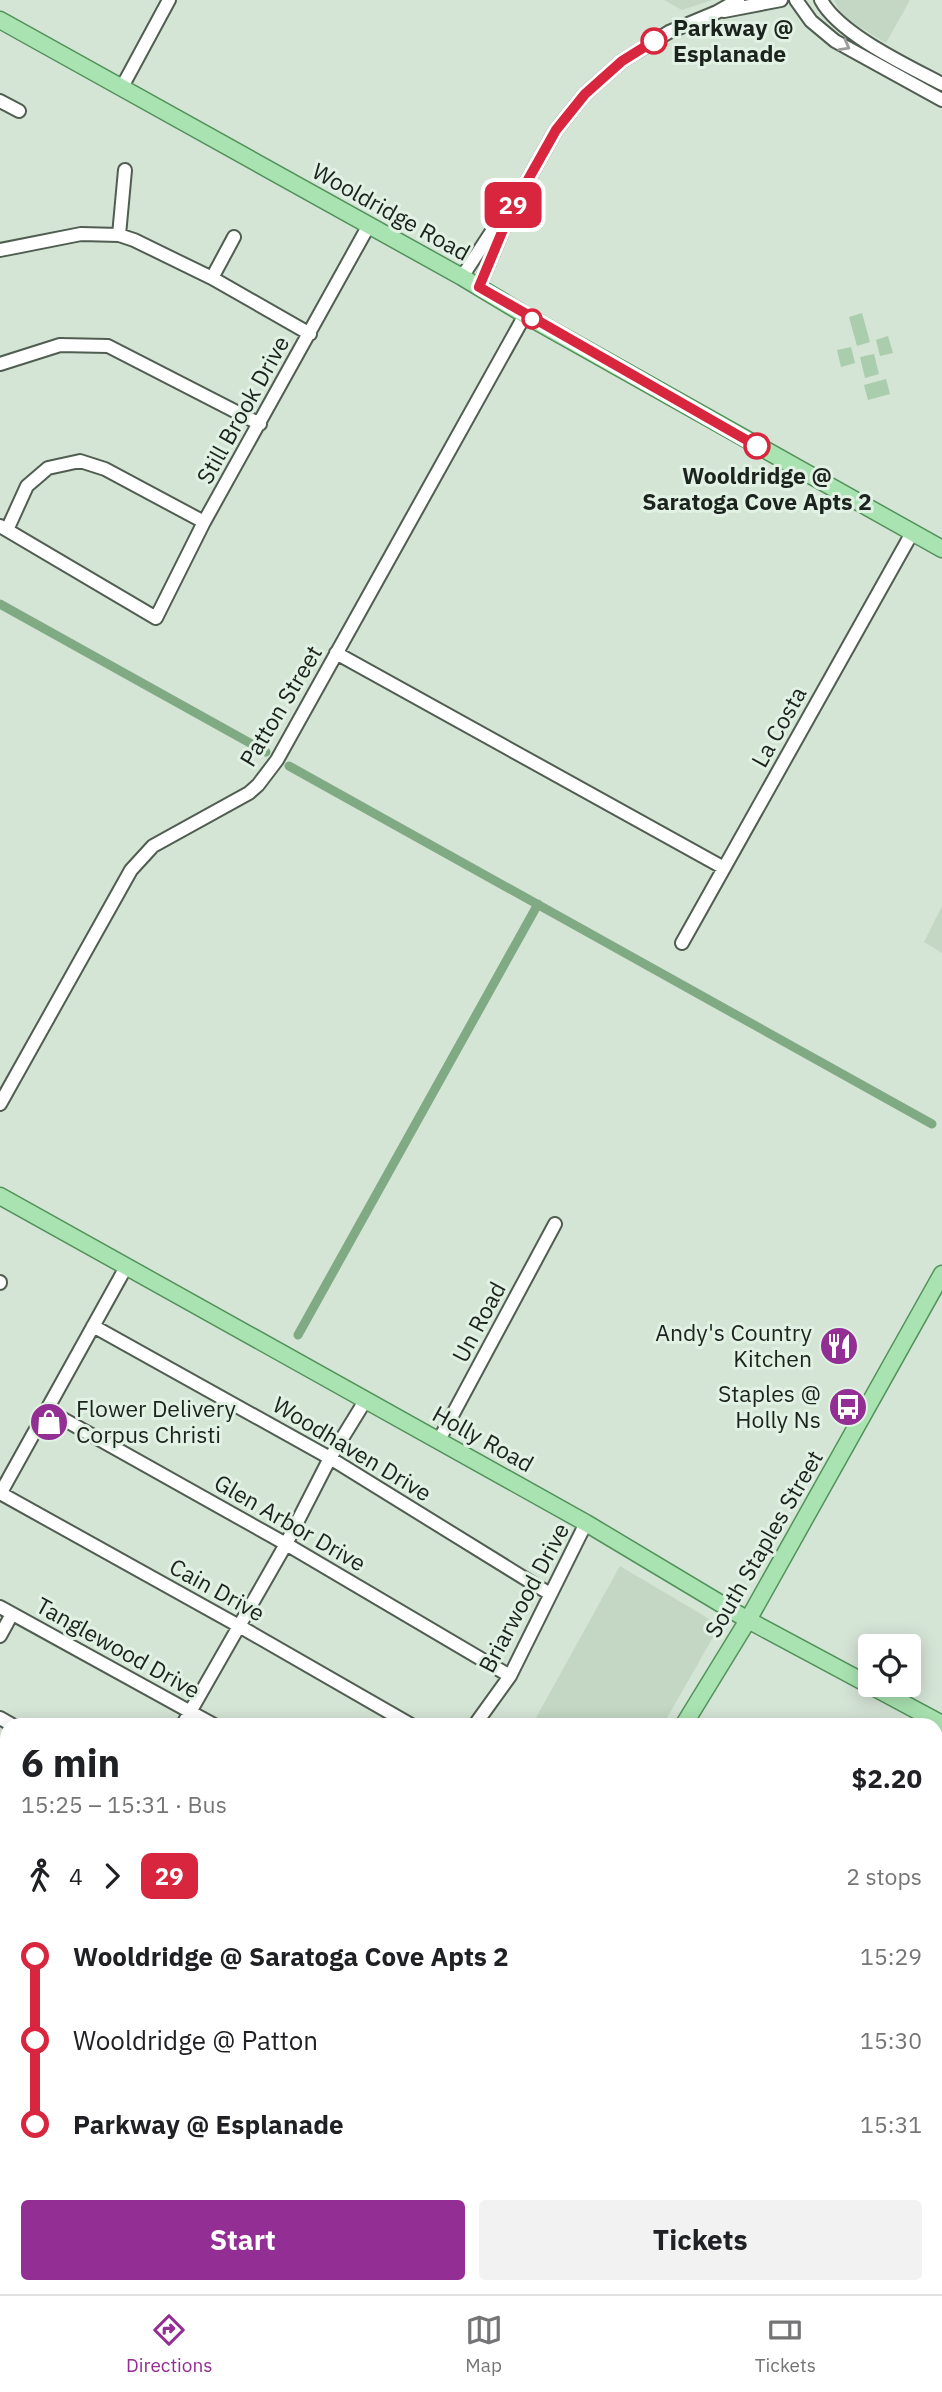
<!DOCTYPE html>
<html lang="en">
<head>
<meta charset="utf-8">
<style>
  :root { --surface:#fff; --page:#f2f2f2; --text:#202124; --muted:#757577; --line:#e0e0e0; --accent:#922e94 }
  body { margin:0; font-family:"IBM Plex Sans",sans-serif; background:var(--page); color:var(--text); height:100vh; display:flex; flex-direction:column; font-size:26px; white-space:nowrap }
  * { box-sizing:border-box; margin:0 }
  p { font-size:23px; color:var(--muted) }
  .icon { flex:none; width:38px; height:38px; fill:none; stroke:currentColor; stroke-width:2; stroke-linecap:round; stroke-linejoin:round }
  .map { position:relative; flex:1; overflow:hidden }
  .sheet { position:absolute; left:0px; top:1718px; width:943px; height:576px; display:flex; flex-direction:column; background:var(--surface); border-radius:21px 21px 0 0; box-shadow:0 4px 18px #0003 }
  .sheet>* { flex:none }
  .badge { padding:0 14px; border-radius:10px; font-size:24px; line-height:46px }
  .tools { position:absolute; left:858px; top:1634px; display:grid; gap:14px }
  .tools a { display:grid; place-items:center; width:63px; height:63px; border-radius:7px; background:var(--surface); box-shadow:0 4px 18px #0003; font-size:35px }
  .map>.badge { position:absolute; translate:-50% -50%; box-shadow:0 0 0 4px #fff }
  .legs { display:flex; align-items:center; gap:10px; height:77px; padding:0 21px; font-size:23px }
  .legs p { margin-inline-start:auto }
  .overview { display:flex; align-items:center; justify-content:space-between; height:119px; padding:0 21px }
  h1 { font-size:38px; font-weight:700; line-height:52px }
  .primary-button { display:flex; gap:14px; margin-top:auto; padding:14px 21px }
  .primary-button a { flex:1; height:80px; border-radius:7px; background:var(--accent); color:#fff; font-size:28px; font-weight:700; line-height:80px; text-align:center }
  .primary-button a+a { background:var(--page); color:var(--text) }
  ul { padding:0 21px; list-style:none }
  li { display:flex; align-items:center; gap:24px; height:84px; font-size:26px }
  li i { display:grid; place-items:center; width:10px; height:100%; margin:0 9px; background:currentColor }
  li i::after { content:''; width:18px; height:18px; margin:-9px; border:5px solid; border-radius:50%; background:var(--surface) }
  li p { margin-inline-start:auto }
  li:first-child i { background:linear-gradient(#0000 50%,currentColor 0) }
  li:last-child i { background:linear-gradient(currentColor 50%,#0000 0) }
  .menu { display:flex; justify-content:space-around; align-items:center; height:98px; border-top:2px solid var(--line); background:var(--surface); font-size:19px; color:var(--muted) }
  .menu a { display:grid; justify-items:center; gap:4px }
  .menu .active { color:var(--accent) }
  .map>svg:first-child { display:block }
</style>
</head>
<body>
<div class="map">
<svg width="942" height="2294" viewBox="0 0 942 2294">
  <rect width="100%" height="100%" fill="#d4e4d5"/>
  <path fill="#c3d7c4" d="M664,0H712L682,10Z
    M834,0H910L886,43L843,17Z
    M942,906V953L924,942Z
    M620,1566L716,1623V1632L663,1725H532Z
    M186,2287H349L345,2294H182Z"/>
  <path fill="#aacdad" d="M862,313L870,342L857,346L849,317Z
    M888,336L893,353L880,356L876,340Z
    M851,347L855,363L841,367L837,350Z
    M874,354L879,374L865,378L860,357Z
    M886,379L890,394L868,400L864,385Z"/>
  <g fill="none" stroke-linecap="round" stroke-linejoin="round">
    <path stroke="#80aa84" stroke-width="9" d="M0,604L266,752
      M289,766L932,1124
      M298,1335L538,904"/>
    <defs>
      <path id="minor" d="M796,0L811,21L835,41L942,100
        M821,0C839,34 908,66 942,84
        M724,11L781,0
        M122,87L169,0
        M0,101L19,111
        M119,235L125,170
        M0,250L81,234L119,235L134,240L212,278L310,334
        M462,277L492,231L507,214
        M212,278L234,237
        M479,287L512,208L556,130L585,94L622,61L669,32L717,12L738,0
        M0,364L60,345L108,346L260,424
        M0,526L156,618L204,522L369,225
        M7,530L27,486L48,468L80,461L105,469L204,522
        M336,653L724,868
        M682,943L912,533
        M0,1104L131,870L153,846L249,793L258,785L277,760L525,315
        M0,1282V1283
        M93,1326L330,1458L550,1594
        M47,1410L286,1544L510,1676
        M439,1440L555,1224
        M0,1493L239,1626L413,1726
        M0,1494L126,1267
        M0,1607L216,1726
        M0,1636L12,1614
        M0,1718L14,1726
        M182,1726L286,1544L330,1458L365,1401
        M474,1726L510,1676L586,1523
        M936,2004L942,2007
        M0,2065L7,2069
        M401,2287L413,2294
        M933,2287L942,2292"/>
      <path id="major" d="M0,20L462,277L525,315L942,549
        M0,1196L586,1523L748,1620L942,1724
        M683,1726L748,1620L942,1274
        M367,2294L371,2287"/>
    </defs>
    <use href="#minor" stroke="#505d51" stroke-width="16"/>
    <use href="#major" stroke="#52935b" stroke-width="19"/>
    <use href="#minor" stroke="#fff" stroke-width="12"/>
    <use href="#major" stroke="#a9e3b1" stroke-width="16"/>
  </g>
  <defs><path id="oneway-chevron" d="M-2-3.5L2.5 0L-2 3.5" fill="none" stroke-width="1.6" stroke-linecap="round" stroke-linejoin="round" transform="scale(1.75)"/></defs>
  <use stroke="#999c99" href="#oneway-chevron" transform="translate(845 46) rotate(29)"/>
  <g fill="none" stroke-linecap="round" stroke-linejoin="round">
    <defs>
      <path id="line-1" d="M654,41L622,61L585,94L556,130L512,208L479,287L757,446"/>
    </defs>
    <use href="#line-1" stroke="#fff" stroke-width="16"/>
    <use href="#line-1" stroke="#d7263d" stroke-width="10"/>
  </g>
  <defs>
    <symbol id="restaurant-disc" viewBox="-11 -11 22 22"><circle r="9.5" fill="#922e94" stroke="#e1f1e3"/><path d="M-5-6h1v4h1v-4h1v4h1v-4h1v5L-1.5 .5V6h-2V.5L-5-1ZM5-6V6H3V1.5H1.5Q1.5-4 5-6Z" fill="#fff"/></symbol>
    <symbol id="bus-disc" viewBox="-11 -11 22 22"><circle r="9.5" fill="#922e94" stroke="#e1f1e3"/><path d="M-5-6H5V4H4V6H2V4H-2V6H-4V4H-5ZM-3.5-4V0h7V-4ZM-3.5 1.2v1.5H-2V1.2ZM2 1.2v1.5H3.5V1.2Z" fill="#fff"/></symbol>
    <symbol id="shop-disc" viewBox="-11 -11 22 22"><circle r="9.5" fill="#922e94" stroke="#e1f1e3"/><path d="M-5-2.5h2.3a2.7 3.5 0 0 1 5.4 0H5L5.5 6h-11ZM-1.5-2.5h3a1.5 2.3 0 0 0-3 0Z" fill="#fff"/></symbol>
  </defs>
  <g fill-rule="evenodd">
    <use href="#restaurant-disc" x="817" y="1324" width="44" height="44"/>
    <use href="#bus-disc" x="826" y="1385" width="44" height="44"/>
    <use href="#shop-disc" x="27" y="1400" width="44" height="44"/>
  </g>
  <g fill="#fff" stroke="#d7263d" stroke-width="3.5">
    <circle cx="654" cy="41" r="12"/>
    <circle cx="532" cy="319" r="9"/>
    <circle cx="757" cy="446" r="12"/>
  </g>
  <g text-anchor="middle" stroke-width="6" stroke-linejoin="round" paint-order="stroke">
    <g font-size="23" font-weight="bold" fill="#1c221d" stroke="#e1f1e3" text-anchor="start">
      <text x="673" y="36">Parkway @<tspan x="673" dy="26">Esplanade</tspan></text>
      <text x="757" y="484" text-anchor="middle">Wooldridge @<tspan x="757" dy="26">Saratoga Cove Apts 2</tspan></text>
    </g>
    <g font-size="23" fill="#1c221d" stroke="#e1f1e3">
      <text transform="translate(391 212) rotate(29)" y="8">Wooldridge Road</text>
      <text transform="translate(243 410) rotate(-61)" y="8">Still Brook Drive</text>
      <text transform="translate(281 706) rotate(-59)" y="8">Patton Street</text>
      <text transform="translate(779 727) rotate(-61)" y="8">La Costa</text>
      <text transform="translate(479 1322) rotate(-62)" y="8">Un Road</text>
      <text transform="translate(483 1439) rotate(29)" y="8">Holly Road</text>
      <text transform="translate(352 1449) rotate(31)" y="8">Woodhaven Drive</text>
      <text transform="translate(290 1523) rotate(30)" y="8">Glen Arbor Drive</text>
      <text transform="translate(764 1544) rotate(-60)" y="8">South Staples Street</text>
      <text transform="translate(217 1590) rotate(29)" y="8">Cain Drive</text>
      <text transform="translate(524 1598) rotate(-62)" y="8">Briarwood Drive</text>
      <text transform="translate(118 1648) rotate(29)" y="8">Tanglewood Drive</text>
    </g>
    <g font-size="23" fill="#1c221d" stroke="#e1f1e3" text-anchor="end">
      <text x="812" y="1341">Andy's Country<tspan x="812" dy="26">Kitchen</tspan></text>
      <text x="821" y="1402">Staples @<tspan x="821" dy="26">Holly Ns</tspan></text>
      <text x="76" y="1417" text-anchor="start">Flower Delivery<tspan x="76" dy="26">Corpus Christi</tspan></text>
    </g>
  </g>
</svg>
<div class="tools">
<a><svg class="icon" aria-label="locate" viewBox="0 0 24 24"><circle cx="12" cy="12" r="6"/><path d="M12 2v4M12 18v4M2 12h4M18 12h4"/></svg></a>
</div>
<b class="badge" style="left:513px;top:205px;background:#d7263d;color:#fff">29</b>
<section class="sheet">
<div class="overview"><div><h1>6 min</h1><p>15:25 – 15:31 · Bus</p></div><b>$2.20</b></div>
<div class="legs"><svg class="icon" aria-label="walk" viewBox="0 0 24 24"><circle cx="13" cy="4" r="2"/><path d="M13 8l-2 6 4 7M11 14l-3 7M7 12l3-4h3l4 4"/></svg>4<svg class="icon" aria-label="forward" viewBox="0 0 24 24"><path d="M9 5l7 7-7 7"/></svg><b class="badge" style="background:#d7263d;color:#fff">29</b><p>2 stops</p></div>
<ul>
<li><i style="color:#d7263d"></i><b>Wooldridge @ Saratoga Cove Apts 2</b><p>15:29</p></li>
<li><i style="color:#d7263d"></i><span>Wooldridge @ Patton</span><p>15:30</p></li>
<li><i style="color:#d7263d"></i><b>Parkway @ Esplanade</b><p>15:31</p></li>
</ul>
<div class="primary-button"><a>Start</a><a>Tickets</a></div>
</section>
</div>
<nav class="menu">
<a class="active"><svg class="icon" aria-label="directions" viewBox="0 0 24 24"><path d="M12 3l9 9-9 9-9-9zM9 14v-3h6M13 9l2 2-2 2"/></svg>Directions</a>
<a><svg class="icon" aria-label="map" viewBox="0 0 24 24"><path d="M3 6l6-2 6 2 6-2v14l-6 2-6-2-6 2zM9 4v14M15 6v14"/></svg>Map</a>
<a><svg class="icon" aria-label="tickets" viewBox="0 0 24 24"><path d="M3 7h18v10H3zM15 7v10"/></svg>Tickets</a>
</nav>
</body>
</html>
